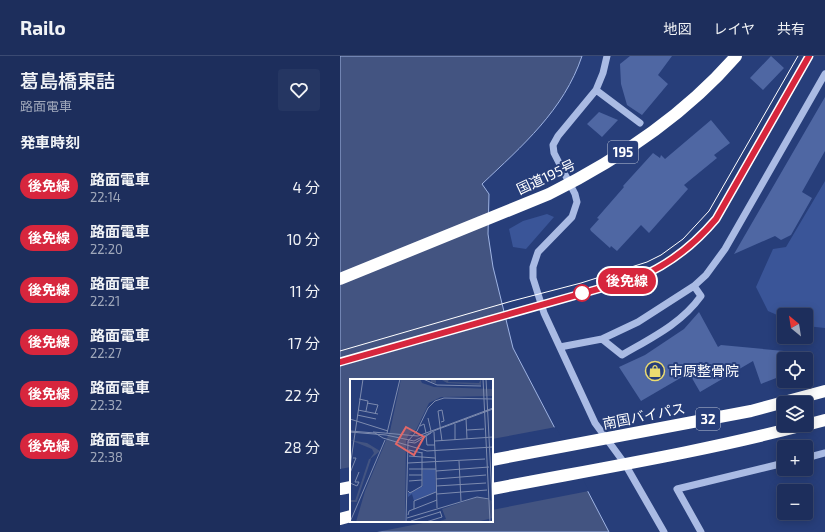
<!DOCTYPE html>
<html lang="ja">
<head>
<meta charset="utf-8">
<style>
  :root { --surface:#1d2e5c; --page:#253662; --text:#f1f3f6; --muted:#a0a8bb; --line:#3b4a72 }
  body { margin:0; font-family:"Exo 2","Noto Sans JP",sans-serif; background:var(--page); color:var(--text); height:100vh; display:flex; flex-direction:column; font-size:15px; white-space:nowrap }
  * { box-sizing:border-box; margin:0 }
  p { font-size:13px; color:var(--muted) }
  .icon { flex:none; width:22px; height:22px; fill:none; stroke:currentColor; stroke-width:2; stroke-linecap:round; stroke-linejoin:round }
  .map { position:relative; flex:1; overflow:hidden }
  .side { display:flex; flex-direction:column; background:var(--surface); width:340px }
  .side>* { flex:none }
  .badge { padding:0 8px; border-radius:13px; font-size:14px; line-height:26px }
  .needle { width:26px; rotate:330deg }
  .controls { position:absolute; left:437px; top:252px; display:grid; gap:8px }
  .controls a { display:grid; place-items:center; width:36px; height:36px; border-radius:4px; background:var(--surface); box-shadow:0 2px 10px #0003,0 0 0 1px var(--line); font-size:20px }
  .map>.badge { position:absolute; translate:-50% -50%; box-shadow:0 0 0 2px #fff }
  h2 { padding:0 20px; font-size:15px; line-height:36px }
  .round { display:grid; place-items:center; flex:none; width:42px; height:42px; border-radius:4px; background:var(--page) }
  .summary { display:flex; align-items:center; justify-content:space-between; height:68px; padding:0 20px }
  h1 { font-size:19px; font-weight:600; line-height:30px }
  ul { padding:0; list-style:none }
  li { display:flex; align-items:center; gap:12px; height:52px; padding:0 20px }
  li div { flex:1 }
  li b { display:block; font-size:15px }
  li em { font-style:normal }
  li .badge { min-width:44px; font-weight:700; text-align:center }
  header { display:flex; align-items:center; gap:24px; box-sizing:border-box; height:56px; padding:0 20px; background:var(--surface); border-bottom:1px solid var(--line) }
  header strong { font-size:19px }
  nav { display:flex; gap:22px; margin-inline-start:auto; font-size:14px }
  main { display:flex; flex:1; min-height:0 }
  .map>svg:first-child { display:block }
</style>
</head>
<body>
<header>
<strong>Railo</strong>
<nav><a>地図</a><a>レイヤ</a><a>共有</a></nav>
</header>
<main>
<section class="side">
<div class="summary"><div><h1>葛島橋東詰</h1><p>路面電車</p></div><a class="round"><svg class="icon" aria-label="heart" viewBox="0 0 24 24"><path d="M12 20l-8-8c-3-5 5-10 8-4 3-6 11-1 8 4z"/></svg></a></div>
<h2>発車時刻</h2>
<ul>
<li><span class="badge" style="background:#d7263d;color:#fff">後免線</span><div><b>路面電車</b><p>22:14</p></div><em>4 分</em></li>
<li><span class="badge" style="background:#d7263d;color:#fff">後免線</span><div><b>路面電車</b><p>22:20</p></div><em>10 分</em></li>
<li><span class="badge" style="background:#d7263d;color:#fff">後免線</span><div><b>路面電車</b><p>22:21</p></div><em>11 分</em></li>
<li><span class="badge" style="background:#d7263d;color:#fff">後免線</span><div><b>路面電車</b><p>22:27</p></div><em>17 分</em></li>
<li><span class="badge" style="background:#d7263d;color:#fff">後免線</span><div><b>路面電車</b><p>22:32</p></div><em>22 分</em></li>
<li><span class="badge" style="background:#d7263d;color:#fff">後免線</span><div><b>路面電車</b><p>22:38</p></div><em>28 分</em></li>
</ul>
</section>
<div class="map">
<svg width="485" height="476" viewBox="0 0 485 476">
  <rect width="100%" height="100%" fill="#273e7a"/>
  <path fill="#3a5598" d="M485,125V272L466,270V259H444V262L428,255L416,231L433,193L446,191Z
    M207,158L214,161L186,193L173,191L169,173L183,165Z"/>
  <path fill="#435481" stroke="#9fb4e4" fill-rule="evenodd" d="M0,0H242C224,54 182,90 142,128L149,138L148,178L153,211L173,292L269,476H0ZM11,324H152V465H11Z"/>
  <path fill="#273e7a" d="M216,371L249,435L152,454V383Z
    M11,411V465H93L37,476H0V413Z"/>
  <path fill="#4f67a3" d="M290,0H332L318,19L328,28L302,59L287,49L281,28L280,8Z
    M431,0L444,12L423,34L410,22Z
    M485,41V95L462,136L472,142L451,179L441,184L435,180L394,198Z
    M259,56L278,64L262,81L247,68Z
    M371,64L390,87L374,99L377,102L344,129L348,133L309,177L301,169L277,195L271,190L270,192L251,175L250,173L259,163L257,162L284,131L283,130L313,97L320,102L321,99L325,103Z
    M359,256L378,291L381,289L444,295V319L421,328L413,305L360,336L349,317L301,345L279,311L305,299L344,273Z"/>
  <g fill="none" stroke-linecap="round" stroke-linejoin="round">
    <path stroke="#aabbe4" stroke-width="7" d="M267,0L263,17L256,34L218,80L213,89L214,97L235,138L237,146L232,161L198,196L193,211V222L204,257L255,367L285,408L324,476
      M256,34L300,67
      M262,283L282,299C311,282 341,268 361,240L354,230
      M220,291L262,283L298,266L354,230L366,219L385,193L485,18
      M466,402L485,397
      M361,476L337,433L444,407"/>
    <path stroke="#fff" stroke-width="12" d="M0,223L209,138C279,103 345,59 396,0
      M466,369L485,364
      M152,404L411,355L485,335
      M0,433L11,431
      M152,433C256,413 361,396 464,369
      M0,463L11,460"/>
    <path stroke="#fff" stroke-width="1" d="M0,295L172,245L241,227L307,206L321,199L343,183L369,155L458,0
      M0,306L297,223C329,209 354,189 376,163L469,0"/>
  </g>
  <g fill="none" stroke-linecap="round" stroke-linejoin="round">
    <defs>
      <path id="line" d="M0,306L297,222C329,209 354,189 376,163L469,0"/>
    </defs>
    <use href="#line" stroke="#fff" stroke-width="9"/>
    <use href="#line" stroke="#d7263d" stroke-width="6"/>
  </g>
  <defs>
    <symbol id="shop-ring" viewBox="-11 -11 22 22"><circle r="9.5" fill="#273e7a" stroke="#ecdc70" stroke-width="1.5"/><path d="M-5-2.5h2.3a2.7 3.5 0 0 1 5.4 0H5L5.5 6h-11ZM-1.5-2.5h3a1.5 2.3 0 0 0-3 0Z" fill="#ecdc70"/></symbol>
  </defs>
  <g fill-rule="evenodd">
    <use href="#shop-ring" x="304" y="304" width="22" height="22"/>
  </g>
  <circle fill="#fff" stroke="#d7263d" stroke-width="2" cx="242" cy="237" r="8"/>
  <g text-anchor="middle" stroke-width="4" stroke-linejoin="round" paint-order="stroke">
    <g fill="#273e7a" stroke="#bec5d7" stroke-width="1">
      <rect x="268" y="85" width="30" height="22" rx="3"/>
      <rect x="356" y="352" width="24" height="22" rx="3"/>
    </g>
    <g font-size="13" font-weight="bold" fill="#fff">
      <text x="283" y="101">195</text>
      <text x="368" y="368">32</text>
    </g>
    <g font-size="14" fill="#fff" stroke="#273e7a">
      <text transform="translate(206 121) rotate(-25)" y="5">国道195号</text>
      <text transform="translate(304 360) rotate(-11)" y="5">南国バイパス</text>
    </g>
    <g font-size="14" fill="#fff" stroke="#273e7a" text-anchor="start">
      <text x="329" y="320">市原整骨院</text>
    </g>
  </g>
  <g transform="translate(10 323)">
    <rect width="143" height="143" fill="#273e7a"/>
    <path d="M85,90L86,113L64,122L62,115L58,118V114L73,107V91Z" fill="#3a5598"/>
    <path d="M51,0H70L72,4L84,8L143,10V17L91,18L79,24L66,51L59,55L56,62L55,143H6L15,112L40,52ZM81,0H99L98,3L129,4L131,0V6L97,4L92,1H86V4L81,3ZM0,61L17,64L30,72L19,81L24,74L22,70ZM128,118L143,122V139L126,143H87L96,140L92,130Z" fill="#435481"/>
    <path fill="none" stroke="#435481" stroke-width="2" d="M0,122H6L20,80"/>
    <path fill="none" stroke="#7d8baf" stroke-width="1" d="M73,0L87,6L131,7M133,0L140,143M136,0L143,136M9,20L18,22L16,32M17,24L28,26L25,35M8,31L28,35M7,36L26,40M78,39L81,52M116,39L117,60M0,40L38,52M91,43L94,42L92,31L88,32L92,62M70,47L74,45L76,54M117,51L134,50M0,52L25,54L33,59L77,72L143,68M0,53L36,56L64,62L86,51L143,30M23,53L68,57L143,29M84,53L86,92L139,88M37,54L50,0M76,57L77,66H85M105,61V45M85,62L143,58M58,63L65,64L81,54M59,74V71L72,74M59,77L85,79M109,82L111,122M58,84L135,80M0,88L13,0M59,90H86M86,92L87,129M0,94L6,79H3M59,96H72M86,100L136,96M59,102L72,101M0,104L7,107L9,103H5L9,93M86,107L136,104M58,112L60,114L72,107V73M87,115L137,111M64,130V122L86,113M58,136L59,132L87,121M57,139L127,118L139,120M61,142L90,133M0,143L35,61M56,143L58,62L67,52L78,29L85,22L94,19L143,20M76,143L92,138L90,132"/>
    <path fill="#e26868" fill-opacity="0.15" stroke="#e26868" stroke-width="2" d="M56,48L74,58L64,76L46,65Z"/>
    <rect width="143" height="143" fill="none" stroke="#fff" stroke-width="2"/>
  </g>
</svg>
<div class="controls">
<a><svg class="needle" viewBox="-14 -14 28 28"><path d="M0-13l5 13h-10z" fill="#e53935"/><path d="M0 13l5-13h-10z" fill="#a0a8bb"/></svg></a>
<a><svg class="icon" aria-label="locate" viewBox="0 0 24 24"><circle cx="12" cy="12" r="6"/><path d="M12 2v4M12 18v4M2 12h4M18 12h4"/></svg></a>
<a><svg class="icon" aria-label="layers" viewBox="0 0 24 24"><path d="M12 4l9 5-9 5-9-5zM3 14l9 5 9-5"/></svg></a>
<a>+</a>
<a>−</a>
</div>
<b class="badge" style="left:287px;top:225px;background:#d7263d;color:#fff">後免線</b>
</div>
</main>
</body>
</html>
